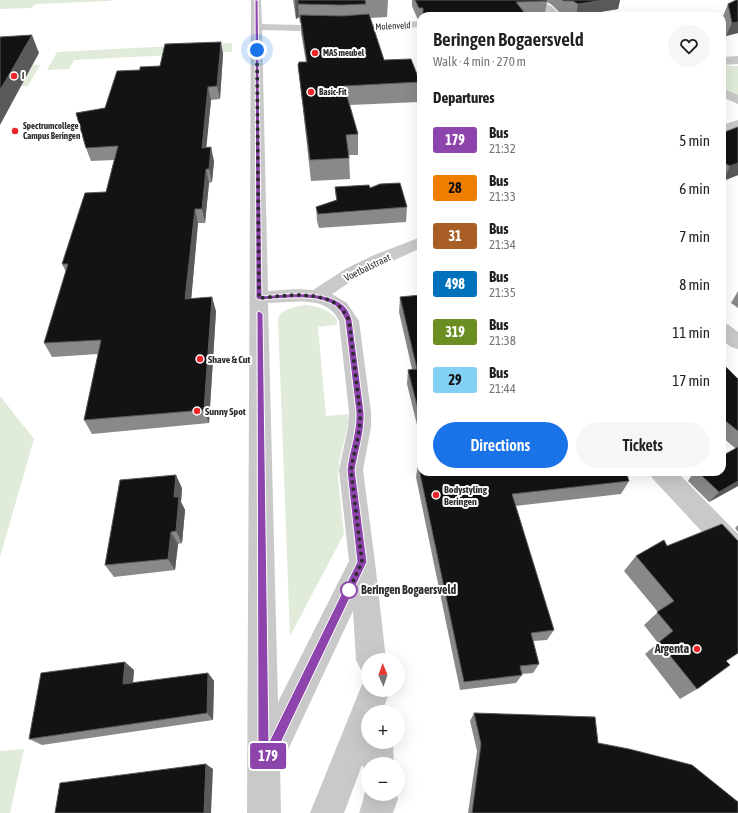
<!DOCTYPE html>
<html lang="en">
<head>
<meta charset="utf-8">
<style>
  :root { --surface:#fff; --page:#f6f6f6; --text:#202124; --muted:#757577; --accent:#1a73e8 }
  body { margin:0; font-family:"Asap Condensed",sans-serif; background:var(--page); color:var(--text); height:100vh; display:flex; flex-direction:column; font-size:15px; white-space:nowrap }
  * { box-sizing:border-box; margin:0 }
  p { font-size:13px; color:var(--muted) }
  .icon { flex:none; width:22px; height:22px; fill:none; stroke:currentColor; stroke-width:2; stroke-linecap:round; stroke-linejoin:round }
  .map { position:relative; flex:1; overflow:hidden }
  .panel { position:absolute; left:417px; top:12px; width:309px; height:464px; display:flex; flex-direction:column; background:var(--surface); border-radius:12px; box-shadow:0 4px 16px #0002 }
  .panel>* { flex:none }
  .badge { padding:0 8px; border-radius:3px; font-size:14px; line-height:26px }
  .needle { width:26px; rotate:358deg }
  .controls { position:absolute; left:361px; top:653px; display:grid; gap:8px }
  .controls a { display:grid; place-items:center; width:44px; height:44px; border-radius:50%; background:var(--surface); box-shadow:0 4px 16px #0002; font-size:20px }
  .you { position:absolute; width:20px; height:20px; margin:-10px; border:3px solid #fff; border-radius:50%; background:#1a73e8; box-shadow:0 0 0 6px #1a73e833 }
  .map>.badge { position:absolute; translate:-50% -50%; box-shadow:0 0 0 2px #fff }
  h2 { padding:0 16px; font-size:15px; line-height:36px }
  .round { display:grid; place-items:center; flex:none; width:42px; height:42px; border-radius:21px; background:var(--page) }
  .headline { display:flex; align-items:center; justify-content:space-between; height:68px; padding:0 16px }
  h1 { font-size:19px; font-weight:600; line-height:30px }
  .cta { display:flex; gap:8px; margin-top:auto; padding:8px 16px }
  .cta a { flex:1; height:46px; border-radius:24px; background:var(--accent); color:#fff; font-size:16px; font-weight:600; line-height:46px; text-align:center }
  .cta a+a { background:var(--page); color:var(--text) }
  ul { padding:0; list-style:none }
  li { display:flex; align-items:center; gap:12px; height:48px; padding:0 16px }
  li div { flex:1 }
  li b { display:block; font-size:15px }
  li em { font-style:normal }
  li .badge { min-width:44px; font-weight:700; text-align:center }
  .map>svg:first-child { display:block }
</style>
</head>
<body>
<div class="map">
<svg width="738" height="813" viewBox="0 0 738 813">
  <rect width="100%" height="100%" fill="#fff"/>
  <path fill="#e1ebd9" d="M0,0H111V1L35,4L32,8L0,9Z
    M232,43V52L74,60L69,69L47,70L57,52Z
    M33,65H40L28,86H21Z
    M722,66H738V96L722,88Z
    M305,305C317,306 329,309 337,320V325L318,327L326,416L348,414V424L339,463L338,478L344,534L290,636L278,318C283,308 295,307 305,305Z
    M0,396L34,439L0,557Z
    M24,749L10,813H0V751Z"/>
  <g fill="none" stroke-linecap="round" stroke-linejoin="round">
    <path fill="#c9c9c9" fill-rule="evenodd" d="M251,0H261L262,24L342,26L421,21V27L342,32L262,30L268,291L297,289L313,290L347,268L374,255L421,237V248L359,276L332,294L347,303L359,321L371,412V427L363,470L375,562L386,660H368V673L361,670L356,660L353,611L280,767L281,813H247ZM287,302C307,301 329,300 339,321L349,412L348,427L339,470L349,561L278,702L268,303Z
      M529,0C543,0 553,5 561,16H551Z
      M738,56V64L722,65V57Z
      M722,88L738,95V104L722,97Z
      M738,120V128L722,133V125Z
      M722,323L729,325L738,332V349L731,347L722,340Z
      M649,472H677L738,534V564L729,561L653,479Z
      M368,680V690H388L389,693L382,712H368V742H393L394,764H368V776L362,765L344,813H310L363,682Z
      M368,783V794H397L398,799L393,813H359C363,802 364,793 368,783Z"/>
  </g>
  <path fill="#898989" d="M293,0H388L387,17L370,18L384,60L420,82L419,102L350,105L358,134V155H349L350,179L311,181L298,65L306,62L301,32V23H300L299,17L296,19Z
    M412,0H620L618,9L576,16L570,12L560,13L552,5L547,2L545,13L526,14L527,16H421V20H418L412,6Z
    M738,0V33L726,36L723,16L728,4Z
    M223,54L220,99L211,100L206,147L214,161L212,182L209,183L205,223H198L191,299L216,311L209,423L92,434L84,420L98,354L52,357L44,343L66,272L62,264L106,192L114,160L91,161L86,148L105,108L140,70Z
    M722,133L738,175L723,181L722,180Z
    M335,187L370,188L407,207L406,222L319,228L317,221L316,207L336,200Z
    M738,291V308L731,303Z
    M421,295V441L407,384L408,370L412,369L399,312L400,297Z
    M722,363L738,379V486L709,502L688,481L694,472H722L735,448L722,437Z
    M418,464L629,481L621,494L515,506L554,630L547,640L533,641L539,664L533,673L522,674V675L516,683L460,690L416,477Z
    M182,488L181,502L185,510L182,543L178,544L175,570L114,577L105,565Z
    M738,525V532L735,528Z
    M636,556L726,661L697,689L680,699L645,654L658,643L644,625L658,612L624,571Z
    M134,670L133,683L208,673L214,681L213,720L42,745L29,739Z
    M474,713L598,743L738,813H468L477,751L470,721Z"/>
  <path fill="#5a5a5a" d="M295,0H298L299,17L296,19Z
    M604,0H620L618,9L576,16L578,4Z
    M738,22V33L726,36L732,23Z
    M32,35L39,53L0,125V90Z
    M221,42L223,54L220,99L217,86Z
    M208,87L211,100L205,161L202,148Z
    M211,147L214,161L212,182L209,169Z
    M738,163V175L723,181L730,166Z
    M206,169L209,183L205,223L202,209Z
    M195,209L198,223L190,313L185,299Z
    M212,297L216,311L209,423L204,410Z
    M176,475L182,488L181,502L185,510L182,543L176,531L174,497Z
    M738,481V486L709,502L719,492Z
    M171,532L178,544L175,570L168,559Z
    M125,662L134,670L132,693L123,684Z
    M208,673L214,681L213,720L207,713Z
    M206,764L213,769L211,813H204Z"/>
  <path fill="#131313" stroke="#5a5a5a" d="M298,0H365L366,4L341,5L298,4Z
    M415,0H545L547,1L516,2L527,16H423V8H419Z
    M562,0H604L578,4L573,1H563Z
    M736,0H738V22L732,23L728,4Z
    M369,14L384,60L411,59L420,82L344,86L358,134L346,135L349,158L310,160L298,65L299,62H307L300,15L342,16Z
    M32,35L13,68L0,90V37Z
    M221,42L217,86L208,87L202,148L211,147L209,169H206L202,209H195L185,299L212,297L204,410L84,420L101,340L44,343L68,264H62L85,193L106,192L118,146L86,148L76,113L105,108L117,71L140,70V67L160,66L165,44Z
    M738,127V163L730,166L722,162V133Z
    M400,183L407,207L318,214L316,207L337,200L335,187L369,185L370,188L380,184Z
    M421,295V421L408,370L417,369L400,297Z
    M722,363L738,379V431L722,418Z
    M738,447V481L719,492L698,472H722V456Z
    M418,464H421V472H626L629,481L512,494L554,630L531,633L539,664L520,666L522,675L464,682Z
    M176,475L174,497H179L176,531L171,532L168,559L105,565L120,480Z
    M722,524L738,541V653L726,661L730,665L697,689L659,642L673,631L657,612L674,601L636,556L664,540L667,546Z
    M125,662L123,684L208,673L207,713L29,739L41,673Z
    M474,713L595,717L598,743L629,749L692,765L738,802V813H472L481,744Z
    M206,764L204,813H55L60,783Z"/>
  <path fill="#8e44ad" stroke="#fff" d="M255,0H258L262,296C286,294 330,288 347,309C349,312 351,317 352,320L364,412C365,432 358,451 355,470L367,562L268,770L264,771L259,770L258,766L257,312L259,311L263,314L269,742L357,562L347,470C349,451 357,432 356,412L345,320C342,314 339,307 332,304C313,294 280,299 259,300L256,298Z"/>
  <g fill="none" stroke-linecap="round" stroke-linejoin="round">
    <path stroke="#2c2c2c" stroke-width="4" stroke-dasharray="0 7.2" d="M257,50L259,298C282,296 311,291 333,302C341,306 345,313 349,320L360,412C361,432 354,451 351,470L362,562L349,590"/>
  </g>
  <g fill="#eb2729" stroke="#fff" stroke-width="1.5">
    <circle cx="315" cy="53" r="4"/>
    <circle cx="14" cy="76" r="4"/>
    <circle cx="311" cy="92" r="4"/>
    <circle cx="15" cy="131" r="4"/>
    <circle cx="200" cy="359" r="4"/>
    <circle cx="197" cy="411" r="4"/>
    <circle cx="436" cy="495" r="4"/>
    <circle cx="697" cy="649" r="4"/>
  </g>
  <circle fill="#fff" stroke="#8e44ad" stroke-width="2" cx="349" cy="590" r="8"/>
  <g text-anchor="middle" stroke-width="4" stroke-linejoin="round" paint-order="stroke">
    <g font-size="9" fill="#2c2c2c" stroke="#fff">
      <text transform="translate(393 26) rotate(-3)" y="3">Molenveld</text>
    </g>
    <g font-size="9" font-weight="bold" fill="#2c2c2c" stroke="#fff" text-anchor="start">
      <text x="323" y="56">MAS meubel</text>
      <text x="22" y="79">I</text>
      <text x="319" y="95">Basic-Fit</text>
      <text x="23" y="129">Spectrumcollege<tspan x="23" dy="10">Campus Beringen</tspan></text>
    </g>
    <g font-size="10" fill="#2c2c2c" stroke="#fff">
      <text transform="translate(367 267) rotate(-26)" y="4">Voetbalstraat</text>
    </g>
    <g font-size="10" font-weight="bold" fill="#2c2c2c" stroke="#fff" text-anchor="start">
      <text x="208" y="363">Shave &amp; Cut</text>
      <text x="205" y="415">Sunny Spot</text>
      <text x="444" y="493">Bodystyling<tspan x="444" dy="12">Beringen</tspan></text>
    </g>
    <g font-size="12" font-weight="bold" fill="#2c2c2c" stroke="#fff" text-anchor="start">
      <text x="361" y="594">Beringen Bogaersveld</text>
    </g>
    <g font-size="12" font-weight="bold" fill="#2c2c2c" stroke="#fff" text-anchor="end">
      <text x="689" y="653">Argenta</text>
    </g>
  </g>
</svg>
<div class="controls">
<a><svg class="needle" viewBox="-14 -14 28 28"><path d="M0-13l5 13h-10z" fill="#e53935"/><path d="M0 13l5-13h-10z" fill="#757577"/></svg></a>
<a>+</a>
<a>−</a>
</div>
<div class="you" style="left:257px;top:50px"></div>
<b class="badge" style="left:268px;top:756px;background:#8e44ad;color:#fff">179</b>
<section class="panel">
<div class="headline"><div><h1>Beringen Bogaersveld</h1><p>Walk · 4 min · 270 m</p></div><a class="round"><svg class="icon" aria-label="heart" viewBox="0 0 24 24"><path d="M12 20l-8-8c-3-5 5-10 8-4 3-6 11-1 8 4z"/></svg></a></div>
<h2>Departures</h2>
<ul>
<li><span class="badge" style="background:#8e44ad;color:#fff">179</span><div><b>Bus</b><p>21:32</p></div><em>5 min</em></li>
<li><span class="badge" style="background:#ef7d00;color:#111">28</span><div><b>Bus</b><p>21:33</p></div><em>6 min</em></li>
<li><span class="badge" style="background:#a85e24;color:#fff">31</span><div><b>Bus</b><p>21:34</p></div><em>7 min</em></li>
<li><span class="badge" style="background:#0072bc;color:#fff">498</span><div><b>Bus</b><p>21:35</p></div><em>8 min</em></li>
<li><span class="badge" style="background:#6b8e23;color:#fff">319</span><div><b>Bus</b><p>21:38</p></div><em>11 min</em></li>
<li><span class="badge" style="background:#83d0f5;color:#111">29</span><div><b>Bus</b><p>21:44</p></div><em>17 min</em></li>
</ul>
<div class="cta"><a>Directions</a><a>Tickets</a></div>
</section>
</div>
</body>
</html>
